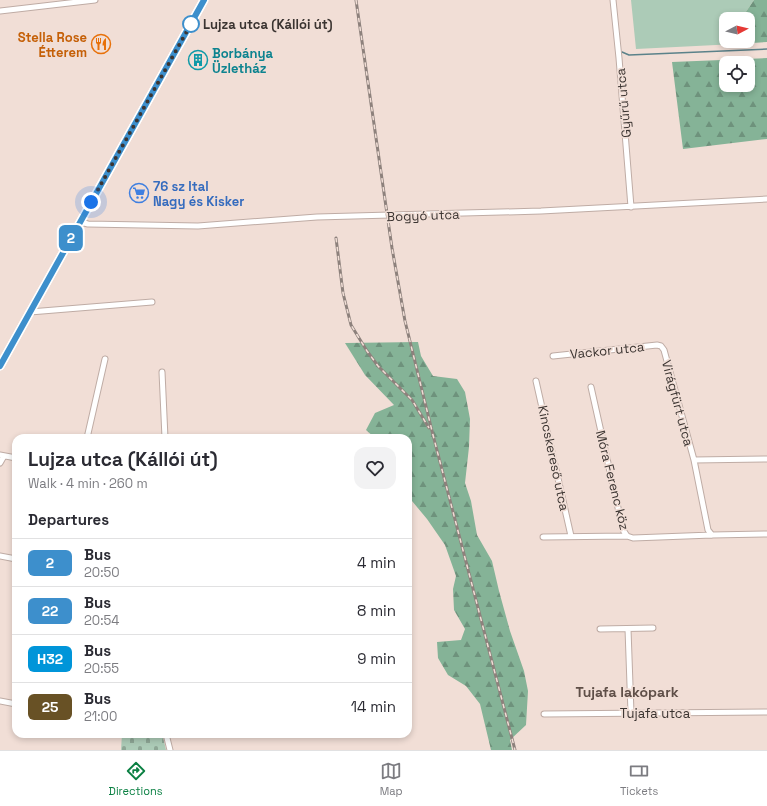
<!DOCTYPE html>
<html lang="en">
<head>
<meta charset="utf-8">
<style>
  :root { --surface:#fff; --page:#f2f2f3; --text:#2b2b33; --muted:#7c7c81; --line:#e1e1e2; --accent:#0b8043 }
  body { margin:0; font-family:"Space Grotesk",sans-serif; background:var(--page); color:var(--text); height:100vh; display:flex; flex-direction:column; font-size:15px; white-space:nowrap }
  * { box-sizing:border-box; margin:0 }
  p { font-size:13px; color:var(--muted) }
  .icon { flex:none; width:22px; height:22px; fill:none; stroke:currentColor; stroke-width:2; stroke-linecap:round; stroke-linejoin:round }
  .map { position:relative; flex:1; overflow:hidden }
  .side { position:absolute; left:12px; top:434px; width:400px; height:304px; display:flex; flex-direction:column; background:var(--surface); border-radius:12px; box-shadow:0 2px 6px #0003 }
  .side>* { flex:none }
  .badge { padding:0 8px; border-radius:6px; font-size:14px; line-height:26px }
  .needle { width:26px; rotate:83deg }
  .fabs { position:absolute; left:719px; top:12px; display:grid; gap:8px }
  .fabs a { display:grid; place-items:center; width:36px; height:36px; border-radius:8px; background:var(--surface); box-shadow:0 2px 6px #0003; font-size:20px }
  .you { position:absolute; width:20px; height:20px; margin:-10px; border:3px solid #fff; border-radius:50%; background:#1a73e8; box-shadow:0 0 0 6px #1a73e833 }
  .map>.badge { position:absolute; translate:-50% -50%; box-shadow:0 0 0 2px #fff }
  h2 { padding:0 16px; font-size:15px; line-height:36px }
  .round { display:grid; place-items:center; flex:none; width:42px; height:42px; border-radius:12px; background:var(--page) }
  .headline { display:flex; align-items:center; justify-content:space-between; height:68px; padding:0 16px }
  h1 { font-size:19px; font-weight:700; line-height:30px }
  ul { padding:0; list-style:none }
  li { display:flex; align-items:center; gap:12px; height:48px; padding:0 16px; border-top:1px solid var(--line) }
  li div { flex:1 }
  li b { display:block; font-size:15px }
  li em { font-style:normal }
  li .badge { min-width:44px; font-weight:700; text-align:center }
  .tab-bar { display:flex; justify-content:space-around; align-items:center; height:56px; border-top:1px solid var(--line); background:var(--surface); font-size:11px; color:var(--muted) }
  .tab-bar a { display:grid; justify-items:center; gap:2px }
  .tab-bar .current { color:var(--accent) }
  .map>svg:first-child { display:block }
</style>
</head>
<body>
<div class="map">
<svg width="767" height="750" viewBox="0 0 767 750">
  <defs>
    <pattern id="forest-firs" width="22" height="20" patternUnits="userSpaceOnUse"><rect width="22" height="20" fill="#85b397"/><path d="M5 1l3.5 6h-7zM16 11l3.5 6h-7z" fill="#6e927c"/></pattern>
    <pattern id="cemetery-stones" width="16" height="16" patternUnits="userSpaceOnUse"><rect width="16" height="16" fill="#accbb7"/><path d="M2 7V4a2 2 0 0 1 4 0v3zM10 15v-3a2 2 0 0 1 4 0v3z" fill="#8da695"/></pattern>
  </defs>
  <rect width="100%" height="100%" fill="#f1ded6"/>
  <path fill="#accbb7" d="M631,0H754L741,19H726V41H736V44L636,49Z"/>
  <path fill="url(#forest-firs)" fill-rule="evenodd" d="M754,0H767V42L736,44V41H748V19H741Z
    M767,58V139L683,149L672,62ZM726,63H748V85H726Z
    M418,342L421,356L433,376L457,379L465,392L470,419L469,447L465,483L471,501L477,535L492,561L499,591L510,631L524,671L528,691L526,725L510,740L512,750H491L480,704L466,686L448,675L438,658L437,642L461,640L465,629L454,610L453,589L456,576L445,545L427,519L412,501L408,498V438H375L366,430L375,413L394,405L365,375L345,343Z"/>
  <path fill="url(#cemetery-stones)" d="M122,734H152L163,737L166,750H121Z"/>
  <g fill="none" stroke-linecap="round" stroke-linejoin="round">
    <path stroke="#5b828a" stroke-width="1.5" d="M622,52L629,55L767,49"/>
    <defs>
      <path id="minor" d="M613,0L619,58L631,207
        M0,11L95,0
        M80,222L88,224L198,226L317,217L541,211L767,199
        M30,312L152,302
        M553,356L657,345L661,346L664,350L694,460L708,530L712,535
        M162,372L165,438
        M536,381L571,536
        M591,387L623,530L627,536L633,538L712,535L767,534
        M87,438L105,359
        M0,455L16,458
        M694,460L767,459
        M0,463L4,456
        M543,537L627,536
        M0,556L16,559
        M600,629L653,628
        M628,629L631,713
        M0,701L16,704
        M544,714L767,712
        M166,734L170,750"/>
      <path id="major" d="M0,366L204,0"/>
    </defs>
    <use href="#minor" stroke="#bfaca5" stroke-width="7"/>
    <use href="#major" stroke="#fff" stroke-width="9"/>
    <use href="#minor" stroke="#fff" stroke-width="5"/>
    <use href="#major" stroke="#fbddb2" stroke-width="7"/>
    <defs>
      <path id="rail" d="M356,0L392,248L405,321L433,435L515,750
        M336,238L343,293L351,325L367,351L378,366L412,400L429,428"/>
    </defs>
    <use href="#rail" stroke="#8d817c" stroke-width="3"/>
    <use href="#rail" stroke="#f1ded6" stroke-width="1.5" stroke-dasharray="4.5" stroke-linecap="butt"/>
  </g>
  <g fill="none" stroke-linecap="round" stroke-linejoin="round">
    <defs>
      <path id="line" d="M0,366L204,0"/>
    </defs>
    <use href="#line" stroke="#fff" stroke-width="9"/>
    <use href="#line" stroke="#3d8fcc" stroke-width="6"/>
    <path stroke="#3b3431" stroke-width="4" stroke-dasharray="0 7.2" d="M91,202L191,24"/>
  </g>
  <defs>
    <symbol id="restaurant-ring" viewBox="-11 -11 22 22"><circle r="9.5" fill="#f1ded6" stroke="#e8710a" stroke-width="1.5"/><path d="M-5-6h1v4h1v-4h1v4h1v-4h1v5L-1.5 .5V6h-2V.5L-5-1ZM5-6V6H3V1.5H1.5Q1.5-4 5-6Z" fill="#e8710a"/></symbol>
    <symbol id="building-ring" viewBox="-11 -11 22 22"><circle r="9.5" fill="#f1ded6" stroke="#0f9aa8" stroke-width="1.5"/><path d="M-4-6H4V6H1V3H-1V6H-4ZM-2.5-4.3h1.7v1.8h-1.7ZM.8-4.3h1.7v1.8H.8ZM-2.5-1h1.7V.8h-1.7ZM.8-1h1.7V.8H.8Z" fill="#0f9aa8"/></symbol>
    <symbol id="supermarket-ring" viewBox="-11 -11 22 22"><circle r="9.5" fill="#f1ded6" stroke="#3f7fe0" stroke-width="1.5"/><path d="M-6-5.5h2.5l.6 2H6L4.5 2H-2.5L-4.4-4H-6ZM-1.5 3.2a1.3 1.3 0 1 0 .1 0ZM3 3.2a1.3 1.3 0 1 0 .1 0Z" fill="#3f7fe0"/></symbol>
  </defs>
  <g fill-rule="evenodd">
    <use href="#restaurant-ring" x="90" y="33" width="22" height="22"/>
    <use href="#building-ring" x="187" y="49" width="22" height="22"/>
    <use href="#supermarket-ring" x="128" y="182" width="22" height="22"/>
  </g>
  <circle fill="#fff" stroke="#3d8fcc" stroke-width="2" cx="191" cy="24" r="8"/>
  <g text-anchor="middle" stroke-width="3.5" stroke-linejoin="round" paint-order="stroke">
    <g font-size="13" font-weight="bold" fill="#3b3431" stroke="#f1ded6" text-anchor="start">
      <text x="203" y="29">Lujza utca (Kállói út)</text>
    </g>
    <g font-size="13" font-weight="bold" fill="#c56008" stroke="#f1ded6" text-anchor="end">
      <text x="87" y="42">Stella Rose<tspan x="87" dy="15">Étterem</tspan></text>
    </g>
    <g font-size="13" font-weight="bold" fill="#0d838f" stroke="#f1ded6" text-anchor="start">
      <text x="212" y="58">Borbánya<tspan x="212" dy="15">Üzletház</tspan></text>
    </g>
    <g font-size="13" fill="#3b3431" stroke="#f1ded6">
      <text transform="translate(623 103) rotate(-95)" y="5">Gyűrű utca</text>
      <text transform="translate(423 215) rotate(-2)" y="5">Bogyó utca</text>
      <text transform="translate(607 350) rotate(-6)" y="5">Vackor utca</text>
      <text transform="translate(678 403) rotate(75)" y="5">Virágfürt utca</text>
      <text transform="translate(554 458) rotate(78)" y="5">Kincskereső utca</text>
      <text transform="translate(613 480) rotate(76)" y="5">Móra Ferenc köz</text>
      <text x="655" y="718">Tujafa utca</text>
    </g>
    <g font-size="13" font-weight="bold" fill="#366cbe" stroke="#f1ded6" text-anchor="start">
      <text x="153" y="191">76 sz Ital<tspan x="153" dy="15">Nagy és Kisker</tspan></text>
    </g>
    <g font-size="14" font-weight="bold" fill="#5f4f48" stroke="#f1ded6">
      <text x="627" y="697">Tujafa lakópark</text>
    </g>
  </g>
</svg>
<div class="fabs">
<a><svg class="needle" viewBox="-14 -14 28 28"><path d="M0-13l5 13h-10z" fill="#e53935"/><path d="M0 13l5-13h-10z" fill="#7c7c81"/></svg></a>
<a><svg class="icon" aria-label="locate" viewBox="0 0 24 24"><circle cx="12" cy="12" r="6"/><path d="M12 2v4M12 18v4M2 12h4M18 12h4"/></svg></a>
</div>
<div class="you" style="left:91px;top:202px"></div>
<b class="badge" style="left:71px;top:238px;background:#3d8fcc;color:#fff">2</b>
<section class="side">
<div class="headline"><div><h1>Lujza utca (Kállói út)</h1><p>Walk · 4 min · 260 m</p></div><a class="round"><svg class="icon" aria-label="heart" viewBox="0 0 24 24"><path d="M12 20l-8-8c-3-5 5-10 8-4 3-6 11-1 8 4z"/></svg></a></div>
<h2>Departures</h2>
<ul>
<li><span class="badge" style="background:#3d8fcc;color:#fff">2</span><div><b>Bus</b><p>20:50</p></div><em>4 min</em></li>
<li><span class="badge" style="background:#3d8fcc;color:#fff">22</span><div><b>Bus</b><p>20:54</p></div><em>8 min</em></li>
<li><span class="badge" style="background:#0095d9;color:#fff">H32</span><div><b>Bus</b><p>20:55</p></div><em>9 min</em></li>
<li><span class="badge" style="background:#685125;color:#fff">25</span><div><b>Bus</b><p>21:00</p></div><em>14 min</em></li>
</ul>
</section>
</div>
<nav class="tab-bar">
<a class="current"><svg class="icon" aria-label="directions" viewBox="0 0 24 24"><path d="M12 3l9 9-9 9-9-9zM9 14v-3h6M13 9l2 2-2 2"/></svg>Directions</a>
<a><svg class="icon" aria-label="map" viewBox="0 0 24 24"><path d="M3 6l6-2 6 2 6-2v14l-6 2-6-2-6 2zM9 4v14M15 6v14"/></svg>Map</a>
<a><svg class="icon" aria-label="tickets" viewBox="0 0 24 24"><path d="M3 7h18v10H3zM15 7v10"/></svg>Tickets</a>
</nav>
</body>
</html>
